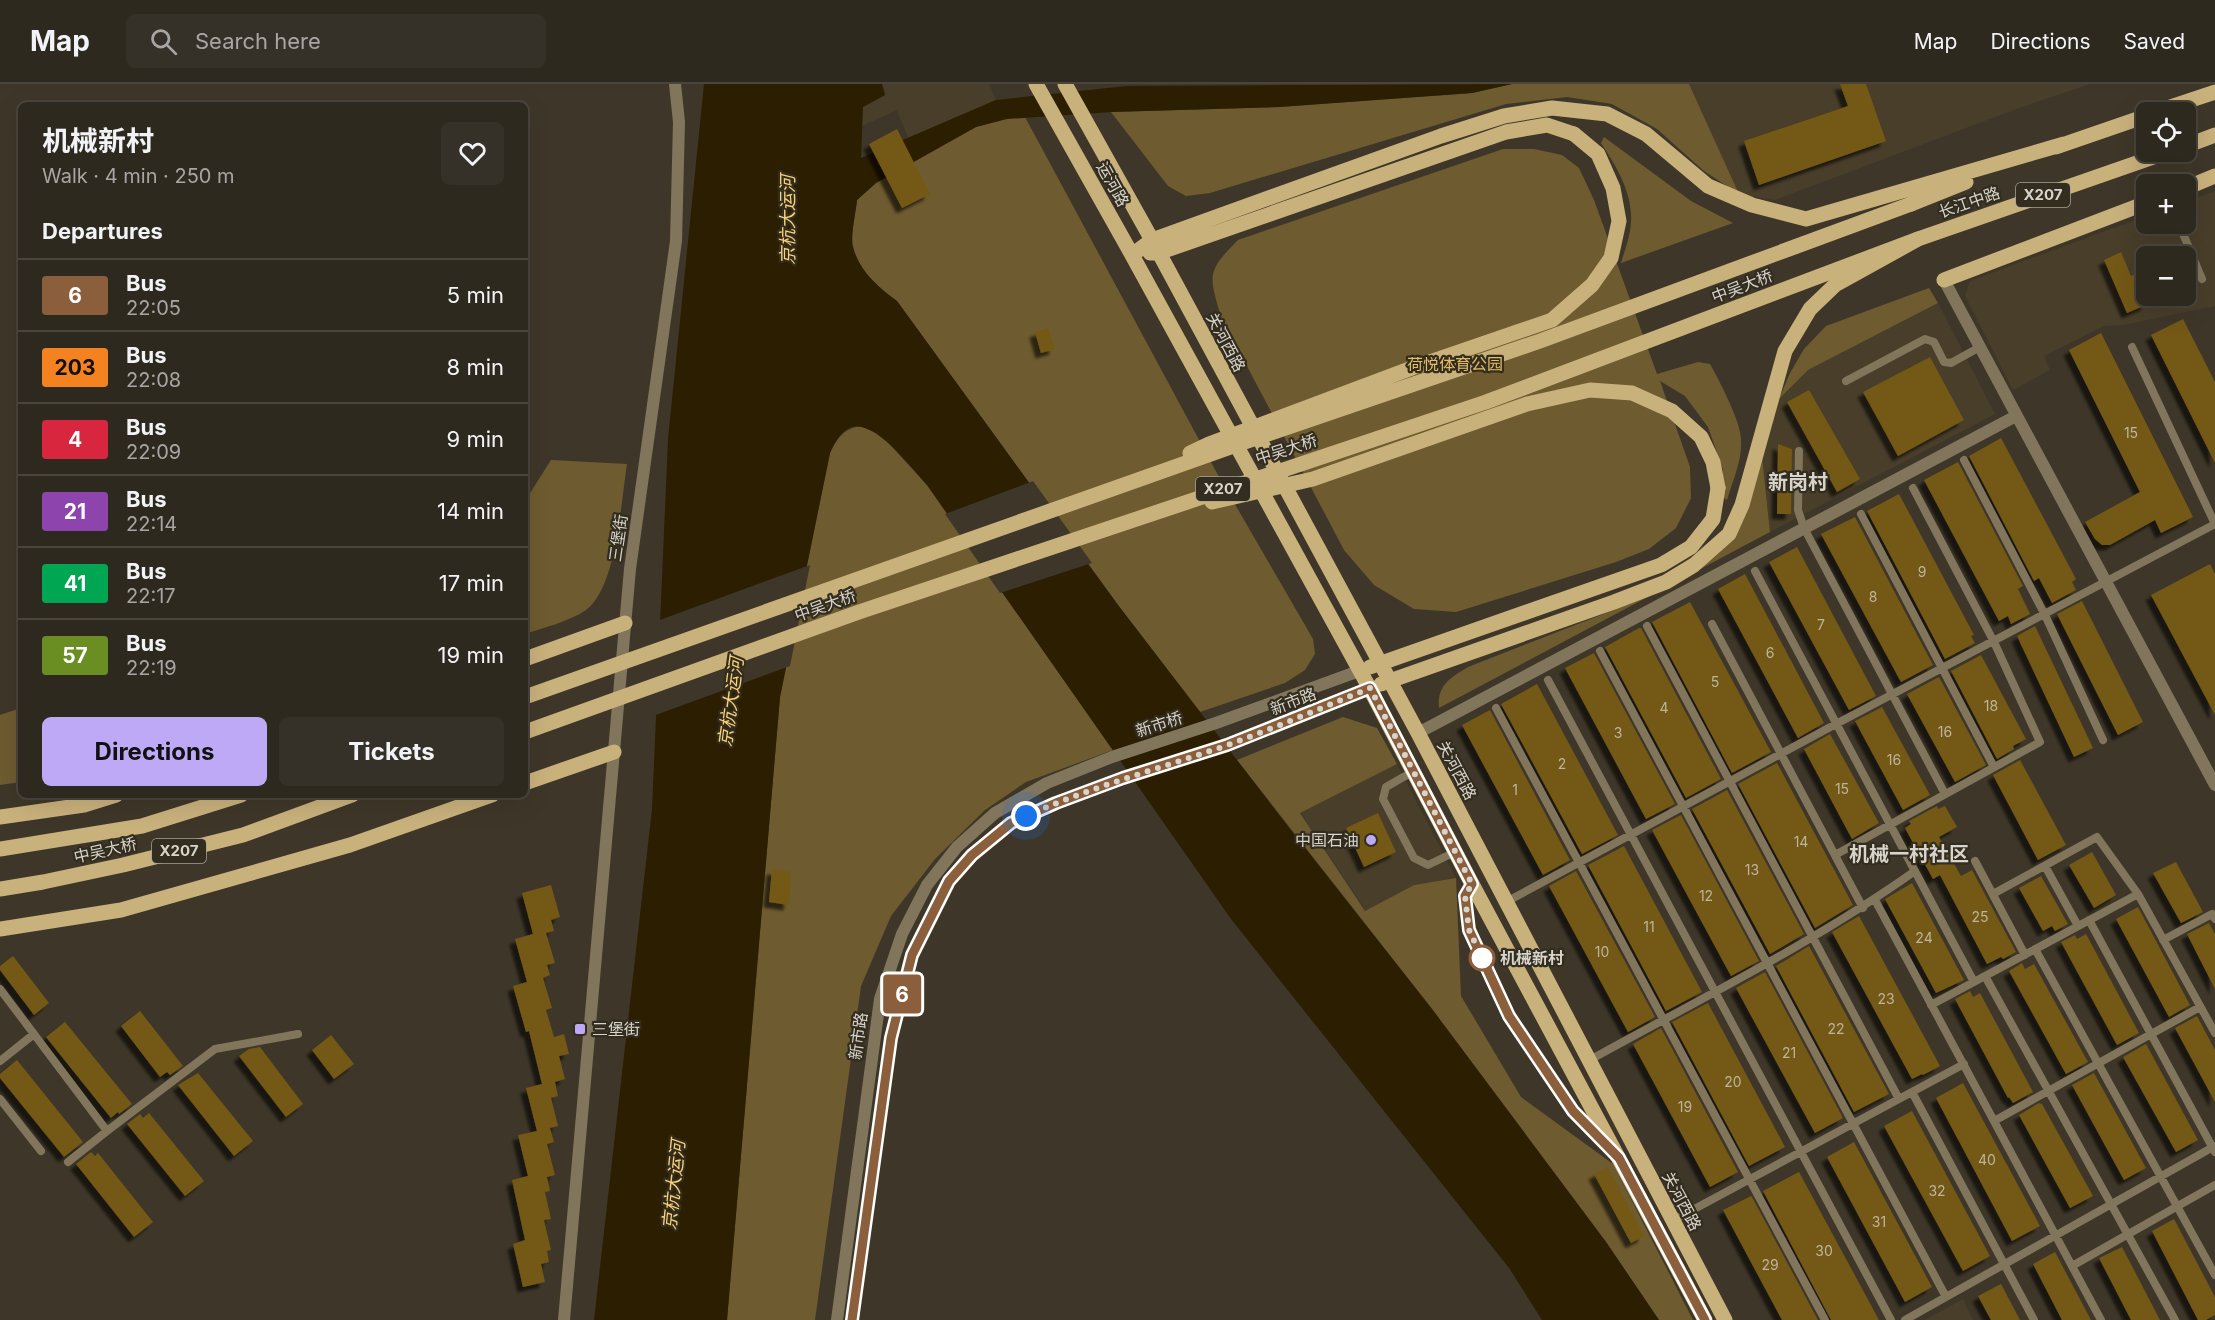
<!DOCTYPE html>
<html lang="en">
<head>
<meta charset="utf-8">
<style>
  :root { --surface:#2e291f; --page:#363128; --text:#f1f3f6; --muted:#a7a6a4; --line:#49453d; --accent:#bda9f5 }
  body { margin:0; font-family:Inter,"Noto Sans SC",sans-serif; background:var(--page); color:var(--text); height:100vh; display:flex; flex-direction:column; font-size:22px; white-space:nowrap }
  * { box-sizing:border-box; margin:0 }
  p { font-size:20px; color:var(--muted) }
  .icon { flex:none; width:33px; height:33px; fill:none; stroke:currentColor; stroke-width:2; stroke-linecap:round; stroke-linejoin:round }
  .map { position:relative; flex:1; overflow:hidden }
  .details { position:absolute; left:18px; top:18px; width:510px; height:696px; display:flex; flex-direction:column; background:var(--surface); border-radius:9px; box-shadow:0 6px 24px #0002,0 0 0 2px var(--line) }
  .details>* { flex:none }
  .badge { padding:0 12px; border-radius:4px; font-size:21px; line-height:39px }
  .tools { position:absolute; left:2136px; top:18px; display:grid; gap:12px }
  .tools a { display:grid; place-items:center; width:60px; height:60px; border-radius:9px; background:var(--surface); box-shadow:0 6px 24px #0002,0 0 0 2px var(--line); font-size:30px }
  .you { position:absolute; width:30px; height:30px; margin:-15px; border:4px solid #fff; border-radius:50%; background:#1a73e8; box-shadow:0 0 0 9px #1a73e833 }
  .map>.badge { position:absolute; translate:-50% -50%; box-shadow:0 0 0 3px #fff }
  h2 { padding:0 24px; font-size:22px; line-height:54px }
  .round { display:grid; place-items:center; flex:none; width:63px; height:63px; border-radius:9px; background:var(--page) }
  .overview { display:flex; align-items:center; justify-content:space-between; height:102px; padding:0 24px }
  h1 { font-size:28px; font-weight:700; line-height:45px }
  .button { display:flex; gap:12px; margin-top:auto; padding:12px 24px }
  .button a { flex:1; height:69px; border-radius:9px; background:var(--accent); color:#111; font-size:24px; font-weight:700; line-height:69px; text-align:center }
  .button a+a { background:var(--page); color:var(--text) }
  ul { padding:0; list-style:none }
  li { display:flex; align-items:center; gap:18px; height:72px; padding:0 24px; border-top:2px solid var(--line) }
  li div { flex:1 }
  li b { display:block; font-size:22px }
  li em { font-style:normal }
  li .badge { min-width:66px; font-weight:700; text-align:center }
  header { display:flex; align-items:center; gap:36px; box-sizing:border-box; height:84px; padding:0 30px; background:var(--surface); border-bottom:2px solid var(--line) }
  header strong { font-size:28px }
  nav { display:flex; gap:33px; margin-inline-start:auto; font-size:21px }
  .search { width:420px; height:54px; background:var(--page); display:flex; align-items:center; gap:15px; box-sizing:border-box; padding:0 21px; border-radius:9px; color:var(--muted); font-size:22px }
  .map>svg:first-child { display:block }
</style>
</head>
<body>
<header>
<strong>Map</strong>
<div class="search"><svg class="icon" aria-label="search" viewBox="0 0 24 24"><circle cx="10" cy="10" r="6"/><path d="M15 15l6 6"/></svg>Search here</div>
<nav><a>Map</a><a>Directions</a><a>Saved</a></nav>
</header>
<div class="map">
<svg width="2215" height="1236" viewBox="0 0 2215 1236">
  <defs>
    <filter id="shadow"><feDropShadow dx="-5.5" dy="5.5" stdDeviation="1.5" flood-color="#0009"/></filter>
  </defs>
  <rect width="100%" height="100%" fill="#3e3729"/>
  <path fill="#483e2a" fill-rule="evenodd" d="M882,0H989L996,16L908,54L897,26L862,42L863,23L885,11Z
    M1689,0H2090L2019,24L1775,116L1739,110Z
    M2215,107V222L2123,241L2104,242L2044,272L2050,286L2013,306L1965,212L1970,197L2146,132V140H2186V118ZM2146,172H2186V212H2146Z
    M1938,219L1995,330L1770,448L1762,373L1779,315L1808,286Z
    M1397,680L1456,794L1414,801L1366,827L1300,728Z
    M1963,1215L1973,1236H1925Z"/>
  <path fill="#6e5b30" d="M1512,0H1689L1739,110L1704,87L1657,45L1612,20L1567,13L1506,20L1210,109L1186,112L1168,102L1111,28L1279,23L1472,9Z
    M1025,33L1218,391L1313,555L1315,570L1305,586L1285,599L1200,628L1118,521L897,217C878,203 859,187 853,163C850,153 856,128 857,116L876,99L976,43L1007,34Z
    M1604,53L1691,117L1733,139L1621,179C1624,169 1628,158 1630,147C1636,114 1618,85 1601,59Z
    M1503,65H1534L1562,71L1579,84L1594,116L1657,290L1698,278L1710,280C1719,296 1737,331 1740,348C1745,370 1733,396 1727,416L1722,413L1723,386L1708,343L1685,312L1660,297L1690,383L1691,414L1676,444L1649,465L1616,478L1456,528L1414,525L1374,501L1344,466L1221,233C1209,191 1206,188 1238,156Z
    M1929,204L1938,219L1808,286L1779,315L1790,289L1804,265L1826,242Z
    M860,342L881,351L927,401L1113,666L1026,698L985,726L935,775L891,832L861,902L815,1236H727L780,613L830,369C837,355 843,345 860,342Z
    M1762,373L1770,448L1439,624C1437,601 1450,594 1468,583L1601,531L1657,505L1721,464Z
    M551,376L627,380C621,417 617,503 586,526C568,538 545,543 525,550V417Z
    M21,624V698L0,701V631Z
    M1343,633L1377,644L1397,680L1300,729L1365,827L1414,801L1456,794L1461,912L1521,1013L1613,1080L1693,1236H1659L1606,1158L1432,925L1237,676Z"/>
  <path fill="#2c1e00" d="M704,0H882L885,11L863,23L861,74L996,16L1126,2L1512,0L1472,9L1279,23L1111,28L1007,35L976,43L876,99L857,116C856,128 850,153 853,163C859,187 878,203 897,217L1118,521L1290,745L1432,925L1606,1158L1659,1236H1542L1509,1184L1231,835L927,401C912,385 874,333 850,344C840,348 834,360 830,369L780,613L727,1236H594L652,725L668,355Z"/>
  <path fill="#3e3729" d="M1033,397L1092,479L1000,509L945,430Z
    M810,481L790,582L653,632L657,537Z"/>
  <path fill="#735814" filter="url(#shadow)" d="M1840,0H1866L1886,57L1759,101L1744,57L1848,22Z
    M897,45L930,110L902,124L869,60Z
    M2121,168L2131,192L2146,186V221L2127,229L2104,176Z
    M2183,235L2215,298V379L2151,251Z
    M1048,244L1055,265L1041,269L1035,248Z
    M2101,249L2193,433L2161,449L2155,436L2110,461H2102L2095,455L2085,438L2140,408L2069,266Z
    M1930,273L1964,336L1898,372L1863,308Z
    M1809,306L1860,395L1837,408L1787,318Z
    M2001,354L2076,495L2072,498L2076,506L2052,519L2039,494L2034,497L1969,372Z
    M1778,360L1792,365L1791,430H1777Z
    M1958,378L2023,502L2018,505L2030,530L2011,540L2008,532L1999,537L1924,396Z
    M1899,410L1974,551L1971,552L1975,559L1945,575L1867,427Z
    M1855,433L1933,581L1901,598L1821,450Z
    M1797,463L1876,612L1849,626L1769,478Z
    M2210,480L2215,490V631L2151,511Z
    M1745,490L1824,639L1798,654L1718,505Z
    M2082,517L2143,638L2118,651L2057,530Z
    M1690,518L1771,668L1732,689L1652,538Z
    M2035,542L2093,664L2074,673L2017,552Z
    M1639,544H1641L1721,695L1686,714L1605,563Z
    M1594,569L1675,720L1646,735L1565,584Z
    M1981,571L2026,655L2013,662L2014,665L1997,675L1951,587Z
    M1939,593L1986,681L1955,698L1907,610Z
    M1537,600L1618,751L1582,770L1501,620Z
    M1882,623L1930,711L1903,726L1855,637Z
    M1490,626L1570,776L1543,791L1462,641Z
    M1830,650L1879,739L1852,755L1804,665Z
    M2020,676L2066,761L2038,776L1993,691Z
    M1777,679L1853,821L1815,844L1738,700Z
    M1727,706L1804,850L1770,870L1692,725Z
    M1937,722L1938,725L1945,722L1957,743L1939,753L1961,792L1972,786L2016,868L2003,875L2001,873L1987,880L1940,791L1933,795L1905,744L1911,740L1909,737Z
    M1378,729L1396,768L1364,783L1346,744Z
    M1681,731L1759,877L1731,892L1652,746Z
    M1624,762L1702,908L1666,927L1588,781Z
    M2092,768L2116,811L2094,824L2069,781Z
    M2176,778L2203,828L2181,839L2153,789Z
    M772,785L791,788L789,821L769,818Z
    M1576,787L1655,933L1628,948L1549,802Z
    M2041,792L2068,840L2055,847L2052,842L2043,847L2019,804Z
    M1912,799L1964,896L1936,909L1885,815Z
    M551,801L560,833L551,836L554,847L546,849L555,879L547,881L550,891L543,894L552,924L546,926L554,953L564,950L569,970L559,972L565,995L555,998L558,1012L551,1014L558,1042L550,1044L554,1058L547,1060L555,1091L547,1093L550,1107L545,1108L551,1135L544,1136L551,1166L547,1167L549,1178L541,1180L545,1198L523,1203L513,1160L525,1156L512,1096L528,1092L518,1051L537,1047L526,1004L542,1000L529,947L526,948L513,902L527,898L515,855L533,850L522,809Z
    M2138,823L2190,921L2169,933L2116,835Z
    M1859,832L1940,982L1923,991L1922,990L1912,995L1832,848Z
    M2209,839L2215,850V905L2187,850Z
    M2086,850L2139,949L2117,961L2061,858L2075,851L2077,855Z
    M1809,862L1889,1010L1854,1028L1776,882Z
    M13,872L49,919L34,931L0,886V882Z
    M2022,879L2025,885L2034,880L2088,978L2066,990L2009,887Z
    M1765,888L1843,1034L1815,1049L1736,904Z
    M1970,907L1973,913L1980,909L2033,1008L2013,1019L2009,1013L2008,1014L1955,915Z
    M1708,919L1785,1063L1749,1082L1672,938Z
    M140,927L183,982L170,991L167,988L160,993L121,942Z
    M2197,932L2215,966V1018L2175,944Z
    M65,938L132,1020L119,1030L118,1028L111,1034L46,953Z
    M1661,944L1738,1088L1710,1103L1633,960Z
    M331,951L354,980L334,995L312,966Z
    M2146,960L2198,1056L2176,1068L2123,973Z
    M260,963L303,1020L286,1033L239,972L249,965Z
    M17,976L83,1058L64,1073L0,994V990Z
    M198,989L253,1057L234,1072L178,1001Z
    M2094,989L2146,1084L2124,1096L2072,1001Z
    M1963,999L2040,1142L2012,1157L1936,1014Z
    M2039,1019L2042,1020L2093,1112L2070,1124L2019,1031Z
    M1912,1027L1990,1172L1963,1187L1884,1042Z
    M149,1029L204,1097L185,1112L127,1040L140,1030L143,1034Z
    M1854,1058L1932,1203L1905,1218L1827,1073Z
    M91,1068L95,1072L98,1069L153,1138L134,1153L76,1080Z
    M1608,1083L1644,1152L1631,1159L1594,1090Z
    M1799,1088L1879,1236H1831L1763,1107Z
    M1751,1112L1752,1113L1818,1236H1782L1723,1126Z
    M2174,1135L2215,1213V1231L2206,1236H2198L2152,1147Z
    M2122,1163L2160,1236H2131L2099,1174Z
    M2055,1168L2091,1236H2062L2033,1180Z
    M2001,1200L2020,1236H1991L1978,1212Z"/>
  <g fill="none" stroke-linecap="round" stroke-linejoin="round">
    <path stroke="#81755c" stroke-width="8" d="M2179,140L2202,195
      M2132,263L2215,440
      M1846,297L1925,255L1934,258L1944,278L1951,279L1980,263
      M1799,367L1798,426L1804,444L1945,710
      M1964,376L2045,531L2103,656
      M1861,430L1994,683
      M1755,487L1974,898
      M1712,540L1863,824
      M1647,542L1899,1015
      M1600,567L1946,1213
      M1548,596L1891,1236
      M1496,624L1825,1236
      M1414,687L1386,703L1383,715L1414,774L1428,781L1455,768
      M1835,771L2040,658L1994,558L1913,404
      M1975,777L2025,871
      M2045,782L2078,842
      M1472,800L1465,812L1469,846L1509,932L1573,1027L1607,1061
      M1993,810L2097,753L2138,810L2215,949
      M1875,816L2101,1236
      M1506,818L1836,640L2215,440
      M2089,836L2215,1068
      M2163,856L2212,830L2215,835
      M2035,865L2215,1191
      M1985,892L2175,1236
      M0,905L107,1047
      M1931,921L2138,810
      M0,977L34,950
      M1588,977C1698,916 1812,860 1915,787
      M1912,1008L2034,1236
      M0,1015L41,1067
      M1994,1037L2200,923
      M68,1078L107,1047L215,965L298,950
      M1672,1137L1964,980
      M2072,1182L2215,1101
      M1905,1236L2215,1062"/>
    <path stroke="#81755c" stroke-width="12" d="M1944,196L2215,701
      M1418,649L2016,332
      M564,1236L630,485L676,157L679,38L675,0"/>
    <path stroke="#81755c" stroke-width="12" d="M837,1236L880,915L902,850L927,801L957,763L995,729L1047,699L1112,673L1216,639L1359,587
      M852,1236L891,954L912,871L949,797L972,771L1011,739L1056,719L1123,694L1227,661L1370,605"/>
    <path stroke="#c9b17c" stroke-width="15" d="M1036,0L1132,171L1370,605L1472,800L1705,1236
      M1065,0L1152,156L1418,649L1725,1236
      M2155,28L2215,8
      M2186,62L2215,51
      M2056,63L2146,32
      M2186,104L2215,92
      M1911,120L1966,98
      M1150,169H1158L1506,48L1547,41L1574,50
      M1132,171L1152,156L1441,52L1504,32L1552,24L1607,30L1646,50L1708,102L1752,121L1806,135L2064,60
      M1944,196L2146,119
      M525,575L625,539
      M1370,583L1661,481L1691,463L1713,435L1718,404
      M1381,600L1614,518L1666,498L1694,481L1729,450L1742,421L1785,267L1810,225L1835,201L1918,155L2168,68
      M525,699L614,668
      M0,733L84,721L116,711
      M0,765L142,742L241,711
      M0,805L43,798L123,781L243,751L352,711
      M0,845L121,826L350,761L492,711"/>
    <path stroke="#c9b17c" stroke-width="15" d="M1190,369L1209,360L1412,284L1552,236L1592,201L1611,174L1619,137L1613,104L1598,70L1574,50
      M1212,418L1313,395L1527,320L1590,306L1632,309L1672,327L1701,353L1713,378L1718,404
      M525,613L1259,353L1540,257L1911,120
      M525,648L859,528L1486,318L1918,155"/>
  </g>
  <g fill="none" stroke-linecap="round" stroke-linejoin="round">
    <defs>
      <path id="line" d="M852,1236L891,954L912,871L949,797L972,771L1011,739L1056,719L1123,694L1227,661L1370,604L1472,800L1465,812L1469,846L1509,932L1573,1027L1619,1074L1705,1236"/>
    </defs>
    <use href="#line" stroke="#fff" stroke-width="14"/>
    <use href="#line" stroke="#8b5e3c" stroke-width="9"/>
    <path stroke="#d8d4cb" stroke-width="6" stroke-dasharray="0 10.8" d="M1026,732C1091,703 1158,685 1225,662C1274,644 1322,624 1370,604L1472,800L1465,812L1469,846L1482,874"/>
  </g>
  <g fill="#bda9f5" stroke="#332d1f" stroke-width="2">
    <circle cx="1371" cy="756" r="6"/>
    <rect x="574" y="939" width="12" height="12" rx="3"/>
  </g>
  <circle fill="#fff" stroke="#8b5e3c" stroke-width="3" cx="1482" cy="874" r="12"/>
  <g text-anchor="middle" stroke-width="4.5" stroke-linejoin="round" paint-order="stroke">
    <g font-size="14" fill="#bfb59d">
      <text x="2131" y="354">15</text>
      <text x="1922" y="493">9</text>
      <text x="1873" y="518">8</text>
      <text x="1821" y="546">7</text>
      <text x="1770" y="574">6</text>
      <text x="1715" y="603">5</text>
      <text x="1991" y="627">18</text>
      <text x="1664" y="629">4</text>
      <text x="1945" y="653">16</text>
      <text x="1618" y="654">3</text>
      <text x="1894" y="681">16</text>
      <text x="1562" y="685">2</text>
      <text x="1842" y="710">15</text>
      <text x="1515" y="711">1</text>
      <text x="1801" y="763">14</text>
      <text x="1752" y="791">13</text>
      <text x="1706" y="817">12</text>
      <text x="1980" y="838">25</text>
      <text x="1649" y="848">11</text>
      <text x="1924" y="859">24</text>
      <text x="1602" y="873">10</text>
      <text x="1886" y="920">23</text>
      <text x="1836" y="950">22</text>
      <text x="1789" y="974">21</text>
      <text x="1733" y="1003">20</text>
      <text x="1685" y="1028">19</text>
      <text x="1987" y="1081">40</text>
      <text x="1937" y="1112">32</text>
      <text x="1879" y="1143">31</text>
      <text x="1824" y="1172">30</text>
      <text x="1770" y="1186">29</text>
    </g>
    <g fill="#332d1f" stroke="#a6a297" stroke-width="1.5">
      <rect x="2016" y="99" width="54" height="24" rx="4.5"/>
      <rect x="1196" y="393" width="54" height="24" rx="4.5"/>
      <rect x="152" y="755" width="54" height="24" rx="4.5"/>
    </g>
    <g font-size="15" font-weight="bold" fill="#d8d4cb">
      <text x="2043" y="116">X207</text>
      <text x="1223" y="410">X207</text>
      <text x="179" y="772">X207</text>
    </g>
    <g font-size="16" fill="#d8d4cb" stroke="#332d1f">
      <text transform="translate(1113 100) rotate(61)" y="6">运河路</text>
      <text transform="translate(1969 118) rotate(-19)" y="6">长江中路</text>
      <text transform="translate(1742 202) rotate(-21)" y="6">中吴大桥</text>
      <text transform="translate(1226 258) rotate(62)" y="6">关河西路</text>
      <text transform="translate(1286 365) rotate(-18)" y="6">中吴大桥</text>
      <text transform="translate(618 454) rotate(-82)" y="6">三堡街</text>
      <text transform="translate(825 521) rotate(-20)" y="6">中吴大桥</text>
      <text transform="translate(1293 617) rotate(-21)" y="6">新市路</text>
      <text transform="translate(1159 640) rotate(-18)" y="6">新市桥</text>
      <text transform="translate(1457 686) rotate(62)" y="6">关河西路</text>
      <text transform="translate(105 766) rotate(-13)" y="6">中吴大桥</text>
      <text transform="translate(858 952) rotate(-82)" y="6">新市路</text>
      <text transform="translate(1682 1117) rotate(62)" y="6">关河西路</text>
    </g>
    <g font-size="16" fill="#e5bd63" stroke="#332d1f">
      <text x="1455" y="286">荷悦体育公园</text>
    </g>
    <g font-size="16" fill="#d8d4cb" stroke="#332d1f" text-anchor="end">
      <text x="1359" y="762">中国石油</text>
      <text x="592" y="951" text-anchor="start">三堡街</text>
    </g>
    <g font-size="16" font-weight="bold" fill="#d8d4cb" stroke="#332d1f" text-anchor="start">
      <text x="1500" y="880">机械新村</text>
    </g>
    <g font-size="18" font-style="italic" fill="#f9d176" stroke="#332d1f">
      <text transform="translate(788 136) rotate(-90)" y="6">京杭大运河</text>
      <text transform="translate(731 618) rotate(-82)" y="6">京杭大运河</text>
      <text transform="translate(674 1101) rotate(-84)" y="6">京杭大运河</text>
    </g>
    <g font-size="20" font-weight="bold" fill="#d8d4cb" stroke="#332d1f">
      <text x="1798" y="405">新岗村</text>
      <text x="1909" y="777">机械一村社区</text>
    </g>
  </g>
</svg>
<div class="tools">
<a><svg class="icon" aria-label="locate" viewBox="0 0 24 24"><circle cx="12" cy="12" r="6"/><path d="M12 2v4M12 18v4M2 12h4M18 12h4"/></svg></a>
<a>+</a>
<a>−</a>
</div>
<div class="you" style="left:1026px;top:732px"></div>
<b class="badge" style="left:902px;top:910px;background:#8b5e3c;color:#fff">6</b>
<section class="details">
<div class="overview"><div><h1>机械新村</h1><p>Walk · 4 min · 250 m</p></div><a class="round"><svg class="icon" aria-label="heart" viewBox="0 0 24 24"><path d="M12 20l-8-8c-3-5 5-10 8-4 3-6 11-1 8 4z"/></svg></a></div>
<h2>Departures</h2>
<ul>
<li><span class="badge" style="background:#8b5e3c;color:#fff">6</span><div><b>Bus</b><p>22:05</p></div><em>5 min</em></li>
<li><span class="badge" style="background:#f58220;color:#111">203</span><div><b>Bus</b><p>22:08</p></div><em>8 min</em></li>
<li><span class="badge" style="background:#d7263d;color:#fff">4</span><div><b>Bus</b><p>22:09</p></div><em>9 min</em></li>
<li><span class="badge" style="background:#8e44ad;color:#fff">21</span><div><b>Bus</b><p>22:14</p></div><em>14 min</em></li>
<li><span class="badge" style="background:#00a651;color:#fff">41</span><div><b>Bus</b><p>22:17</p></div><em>17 min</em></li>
<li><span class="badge" style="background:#6b8e23;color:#fff">57</span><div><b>Bus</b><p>22:19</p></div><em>19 min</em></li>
</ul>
<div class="button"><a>Directions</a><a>Tickets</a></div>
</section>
</div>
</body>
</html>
